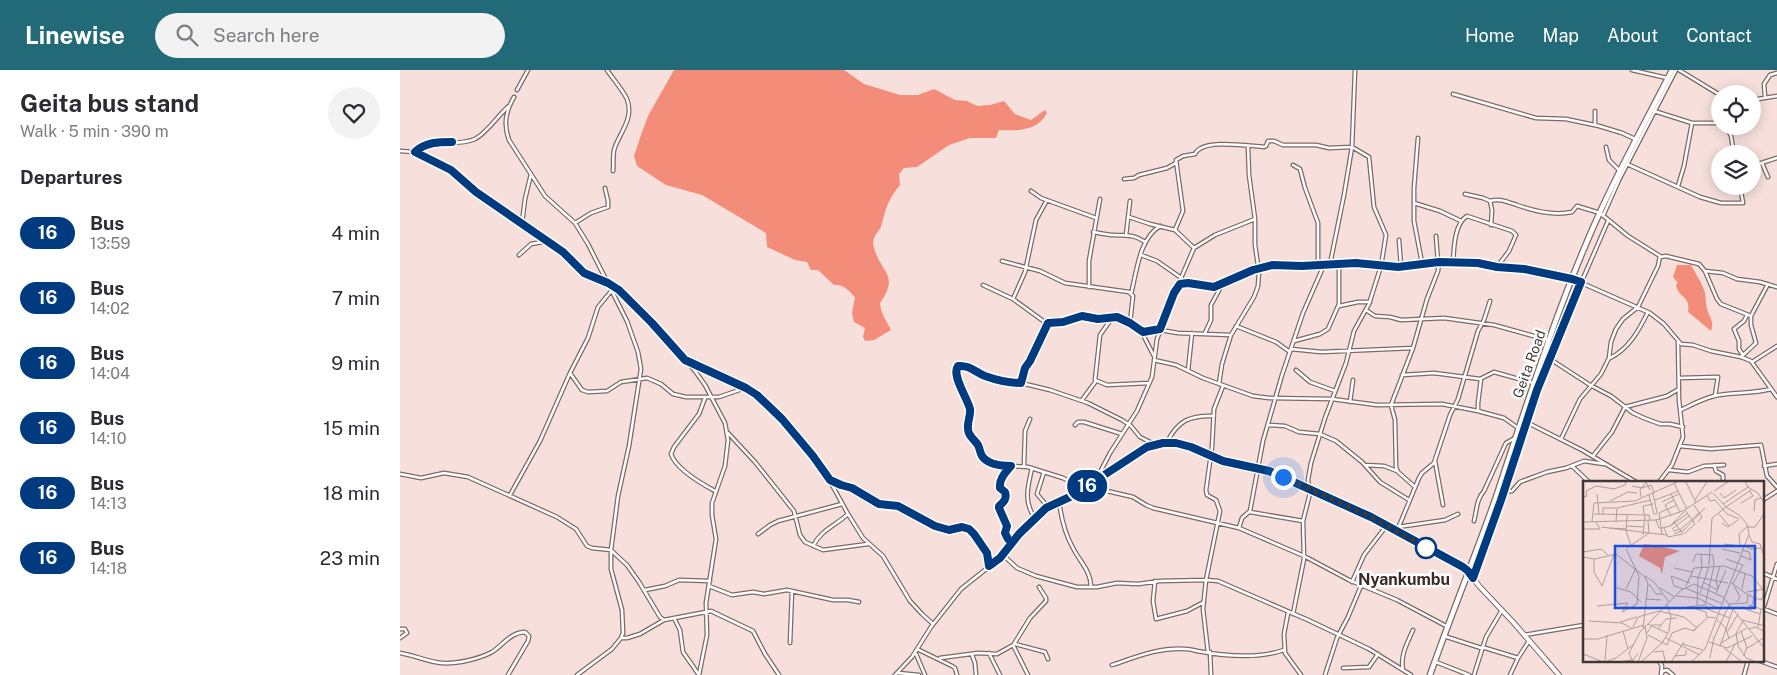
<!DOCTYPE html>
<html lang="en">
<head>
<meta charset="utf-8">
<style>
  :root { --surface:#fff; --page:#f2f2f3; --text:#2b2b33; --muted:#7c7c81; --accent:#226a77 }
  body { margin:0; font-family:"Public Sans",sans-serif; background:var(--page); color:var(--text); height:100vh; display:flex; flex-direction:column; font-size:19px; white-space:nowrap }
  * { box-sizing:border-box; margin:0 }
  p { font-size:16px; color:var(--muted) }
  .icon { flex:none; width:28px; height:28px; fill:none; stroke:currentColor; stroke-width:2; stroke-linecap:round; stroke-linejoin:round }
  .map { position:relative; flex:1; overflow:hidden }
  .sheet { display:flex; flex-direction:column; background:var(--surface); width:400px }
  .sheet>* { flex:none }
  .badge { padding:0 10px; border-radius:16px; font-size:18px; line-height:32px }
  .buttons { position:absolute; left:1311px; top:15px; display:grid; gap:10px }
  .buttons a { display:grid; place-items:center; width:50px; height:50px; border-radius:50%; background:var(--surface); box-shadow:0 2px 12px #0003; font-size:25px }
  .you { position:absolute; width:25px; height:25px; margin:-12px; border:4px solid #fff; border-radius:50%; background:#1a73e8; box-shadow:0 0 0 8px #1a73e833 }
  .map>.badge { position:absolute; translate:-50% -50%; box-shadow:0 0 0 2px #fff }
  h2 { padding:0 20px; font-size:19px; line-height:45px }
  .round { display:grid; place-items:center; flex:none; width:52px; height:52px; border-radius:26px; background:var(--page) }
  .head { display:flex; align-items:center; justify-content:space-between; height:85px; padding:0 20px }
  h1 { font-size:24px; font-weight:700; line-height:38px }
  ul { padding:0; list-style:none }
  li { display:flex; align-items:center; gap:15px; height:65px; padding:0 20px }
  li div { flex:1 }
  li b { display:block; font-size:19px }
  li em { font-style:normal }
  li .badge { min-width:55px; font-weight:700; text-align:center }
  header { display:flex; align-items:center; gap:30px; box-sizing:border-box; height:70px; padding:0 25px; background:var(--accent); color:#fff }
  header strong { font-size:24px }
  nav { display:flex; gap:28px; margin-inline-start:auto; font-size:18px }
  .search { width:350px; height:45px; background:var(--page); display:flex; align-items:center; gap:12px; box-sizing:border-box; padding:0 18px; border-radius:28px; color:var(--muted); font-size:19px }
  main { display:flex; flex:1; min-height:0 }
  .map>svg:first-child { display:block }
</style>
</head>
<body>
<header>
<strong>Linewise</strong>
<div class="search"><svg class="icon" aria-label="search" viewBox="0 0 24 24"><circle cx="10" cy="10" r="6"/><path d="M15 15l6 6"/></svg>Search here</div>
<nav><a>Home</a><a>Map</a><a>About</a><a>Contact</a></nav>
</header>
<main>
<section class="sheet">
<div class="head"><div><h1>Geita bus stand</h1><p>Walk · 5 min · 390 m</p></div><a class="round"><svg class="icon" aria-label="heart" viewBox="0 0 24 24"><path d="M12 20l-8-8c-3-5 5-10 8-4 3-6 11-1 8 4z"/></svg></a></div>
<h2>Departures</h2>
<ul>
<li><span class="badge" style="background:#003b80;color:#fff">16</span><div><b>Bus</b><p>13:59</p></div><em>4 min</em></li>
<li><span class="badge" style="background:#003b80;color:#fff">16</span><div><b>Bus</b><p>14:02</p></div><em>7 min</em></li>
<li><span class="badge" style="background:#003b80;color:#fff">16</span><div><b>Bus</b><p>14:04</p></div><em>9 min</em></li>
<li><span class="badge" style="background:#003b80;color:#fff">16</span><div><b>Bus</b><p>14:10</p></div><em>15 min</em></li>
<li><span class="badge" style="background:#003b80;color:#fff">16</span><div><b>Bus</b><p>14:13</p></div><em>18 min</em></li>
<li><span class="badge" style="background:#003b80;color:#fff">16</span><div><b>Bus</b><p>14:18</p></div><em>23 min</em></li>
</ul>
</section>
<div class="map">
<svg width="1377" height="605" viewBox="0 0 1377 605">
  <rect width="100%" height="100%" fill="#f7e0dc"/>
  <path fill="#f38d79" d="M274,0H444L464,14L500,25H518L534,19L555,30L567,31L577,36L590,35L604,31L615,44L631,50L645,40L647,43C638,61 617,61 599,60L596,68H570L549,75L517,97L504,98L499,104L500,115C492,124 487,134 484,146C483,149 482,153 481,157C477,164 471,168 474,178C481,203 500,205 480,233C481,244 486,250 491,260L474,270L465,271L463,267L465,258L454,252L452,243L455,227C449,221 444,214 434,215L418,200H411L407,192L395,190L367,177L366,163L302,125L266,115L237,96L234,86L241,65L248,46Z
    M1277,195H1291C1296,204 1302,213 1305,223C1306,229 1306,237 1308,242C1311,249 1314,253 1311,261L1288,242C1291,225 1277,228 1276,214L1278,213L1273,207Z"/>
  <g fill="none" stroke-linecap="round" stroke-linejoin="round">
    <defs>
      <path id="minor" d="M207,0C213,9 222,19 227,29C234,48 221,61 215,77C212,84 214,93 213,101
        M1232,0L1267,8
        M1279,0L1320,25
        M117,20L128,0
        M1053,24L1136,48L1166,49L1199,56L1222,63L1235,69
        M114,27C106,41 103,54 109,70L145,126L175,153L188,174L227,251L238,282L241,299L229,376L218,426L211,480V499L222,540L223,563L221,568L212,579L177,605
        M1365,27L1364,14L1370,5L1377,3
        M1352,30L1377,26
        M1254,41L1292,53H1320
        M1195,55V41
        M1326,56L1331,66L1334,84
        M1018,68L1014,118V151L1022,193
        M1206,77L1209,90L1220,101
        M0,81L15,82L51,100L79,124L163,182L184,203L208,213L219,221L253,253L295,301L305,315L325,353L328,370L325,396L312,433V445L316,469L306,533L307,565L299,605
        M15,82C33,66 55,78 75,69C87,63 98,45 109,36
        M1362,93L1368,107
        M1227,94L1300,127L1321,133H1343L1340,116
        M893,95L900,99L905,118L918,153V195
        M1352,96L1377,88
        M724,109L734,108L739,105L767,98L776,93
        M1278,116L1284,96L1292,53
        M631,121L641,128L696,148
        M1065,124L1083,128L1090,131L1092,140L1091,155
        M1090,131C1100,128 1107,132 1117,135C1134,141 1154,146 1172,142L1177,136L1200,143L1228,166L1260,186L1258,196L1238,237L1223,249L1216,259L1211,272L1209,288L1201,304L1180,329L1161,369
        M1014,133L1040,141L1061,151
        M1203,146L1219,110L1276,0
        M729,147L750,154L775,160L794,178
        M122,153L125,129L131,104
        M175,153L191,143L208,137V131L205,118
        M775,160L783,141L776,90L783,86L795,84C802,68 848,76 864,77L866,76L868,71H874L883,75H916L929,78L952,77L969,87L974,137L986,165L981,196L969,234L954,261L946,293L925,348L911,393L908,410L910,423L903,451L904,489L893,544
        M693,162C700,163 707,165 714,165C727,166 734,164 745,172
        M726,165L730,131
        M1036,166L1038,192
        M999,170L1001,197
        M119,185L131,174L148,171
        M741,185L757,191L787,212
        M1260,187L1266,186L1299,194L1305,201L1317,229L1321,234L1351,246
        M602,191L640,201L665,213L729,222L733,226L730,253
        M1053,192C1054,179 1054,154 1067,146L1112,161L1116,165L1109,181L1097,197
        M930,194L944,125L952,77L955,0
        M1305,201L1323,203L1337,209L1360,212L1377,217
        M583,215L613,229L646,253L663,252L682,246L698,249L716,247L726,251L743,262L760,259
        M778,215L794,178L815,165L855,149
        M689,217V191L700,129
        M731,224C737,201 739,169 760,156
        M613,229L625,202L636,150L647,130
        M939,236L958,232H970
        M966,240L975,246L990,247L1001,250L1044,248L1094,255L1148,270
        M712,248L700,265L695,310L707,315L749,313
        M836,256L876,272L890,282
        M760,260L778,263L830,265
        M741,261L754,286
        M805,263L811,250V235L822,215
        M894,271L920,264L928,259L939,234V193
        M891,279L921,282L1013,278
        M1343,285L1339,279V271L1334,259L1344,251L1347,245
        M1341,287L1356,273L1351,255V246L1368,214
        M1210,288C1229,279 1239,260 1248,242
        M1150,289L1190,315L1211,326L1233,343L1244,348L1260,354H1270L1283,357
        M286,290L346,318L357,325L383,349L426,404L448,444L463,468L483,486L510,531L522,544L533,554
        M754,290L776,295L803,308L853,326L869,328L932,329L977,335L1042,334L1078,341L1104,348L1118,358
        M1352,292L1377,276
        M896,300L910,312L935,321
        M788,301L792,263
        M170,303L182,320L188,322L207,321L221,312L247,308L261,314L273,324L286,327H319L345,318
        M1002,305L1034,303L1080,309L1094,302L1133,313
        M1279,308L1318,307L1315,326
        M621,313L625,298L630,291L648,253
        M819,314L822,294L831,265L854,227L858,216L859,202L855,175V149L849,105L848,76
        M305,328L299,344L274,377L271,384C276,399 302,414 315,421
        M682,330L696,311
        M950,332L953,310
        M1281,340C1291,335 1302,329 1314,326C1333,322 1352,324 1371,319
        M1078,341V333L1081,309
        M1122,350L1182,380L1236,412
        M675,355L678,352H684L722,364
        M868,355L885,356L899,362L920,364L936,371L962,392L980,412L1009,430
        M328,363L355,392L394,441L400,465L405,472L423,480L468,474
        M767,372C778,351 789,345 814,346
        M1280,376L1311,379L1361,375L1367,406L1377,417
        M1193,386L1212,362L1225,337L1267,326L1279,319
        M1035,391L1043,435
        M965,395L984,396L997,401
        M1314,395L1316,401L1323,405V412
        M624,396L625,361L630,349
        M1172,396L1189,412
        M1364,396L1377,394
        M610,397L601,409L600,418C608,425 607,430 599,436V438L607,455L605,463L611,474
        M632,398C628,416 623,432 635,448
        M1269,400L1288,402L1304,396L1324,395
        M644,402L637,424L648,437
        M0,404L21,408L44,403L68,407L157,447L176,459L187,476L192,478L211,480L215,484L227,495L239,512L260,547L264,550
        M696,410L710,383L737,341L752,307L757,269L777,217L786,213L813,217L853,200L872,195L902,196L956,193L998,197L1039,192L1078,193L1097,197L1124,199L1177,211L1250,243L1264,254L1281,274L1293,275L1311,281L1341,287L1351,291L1377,327
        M432,411L452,418L479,434L498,436L535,456L549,460L562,457L569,459L587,483L589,496
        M1259,412L1272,395L1283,367L1279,330L1278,271
        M690,414L707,421L733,427L746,435L753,438L839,458L904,486L949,510L997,530L1048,557
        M1015,417L998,402L996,397L995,350L991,335L1013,278L1027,229L1038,201L1039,192
        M684,418L663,408L628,397L596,395L585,390L577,375L569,364L568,354L570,339L564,322L557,312L556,297L559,295L566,296L585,306L607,312L621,313L650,320L688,333L722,350L731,356L740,367L754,374
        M1104,422L1112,421L1120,412L1147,402L1166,398L1184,391L1204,394
        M110,425L140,371L170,303L188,268L198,237L212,220
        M1363,430L1377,421
        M659,431C661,447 665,464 673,478C680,492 691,501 691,517
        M850,442L903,451
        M1074,451C1077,440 1076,430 1084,421L1106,373L1115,368
        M998,457L1045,450L1058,444
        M839,458L842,448L850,441L863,371L882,305L903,243L924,195
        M997,461L1019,408L1022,403L1034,393L1050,345L1058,329L1078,261L1084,250L1090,231
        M358,464L370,455L378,451L442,434
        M413,476C421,460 435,456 448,444
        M603,485L617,498L636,506L677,517H697L717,513L738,514L760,511L806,510L818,511L908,550L969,579L1011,605
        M1363,503L1377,509
        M1073,507L1101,430L1137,319L1165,250L1208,151
        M755,511L753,531L756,549L787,541L804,532
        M952,512L964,485L987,455
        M309,516L332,525L353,522L364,524L387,520L433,530H448L459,532
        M245,520L265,516L279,510L310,511
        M1364,539L1377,544
        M1363,540L1377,494
        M888,543L884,564L885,583L901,605
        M274,548L280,560L283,582L299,605
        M0,559H5L7,563L0,568
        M1124,565L1184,555
        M1044,566L1081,578
        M221,568H227L240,564L264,550L311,541L353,561L365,584L379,605
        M390,573L392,521
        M614,574L630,548L646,531V528L639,517
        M613,575L628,605
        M1082,577L1118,588
        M517,579L552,596L555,598L557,605
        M808,582L803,539L806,510L820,441L816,430L807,425L806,420L812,377L814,339L823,316
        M810,582L811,605
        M0,583C14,585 28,592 42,593C57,594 79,589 92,582C103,575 111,562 125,562L129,566L128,571L108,605
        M589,583L600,605
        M516,584L525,605
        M572,585L575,593L576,605
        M540,588L578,583L597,584L615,574L645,582L648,589
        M1259,591L1262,596L1261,604
        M1360,591L1377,597
        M1036,592L1069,605
        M712,595C736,587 759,577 786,579C790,579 793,580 797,581C824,586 858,589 884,580
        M943,598L969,597L978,584
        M1003,600C1000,585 1007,574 1013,560
        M498,603L519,605
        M495,605L512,587L531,557L561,519L600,488L619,464L639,443L651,435L672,426L714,400L744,379L757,373H771L784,375L823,391L858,398L883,407L979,451L1068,501
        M925,605L937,568L948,547L961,516
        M1074,605L1086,567L1102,540
        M1110,605L1118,588L1129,571
        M1261,605L1263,601L1267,600L1273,605
        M1344,605L1348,591"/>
      <path id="secondary" d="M1068,501L1079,516L1113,552L1159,605"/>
      <path id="trunk" d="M1030,605C1051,545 1075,487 1096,427C1128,331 1158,234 1200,142C1222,94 1248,47 1272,0"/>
    </defs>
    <use href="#minor" stroke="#7d6965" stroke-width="5"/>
    <use href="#secondary" stroke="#7d6965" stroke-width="6"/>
    <use href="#trunk" stroke="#7d6965" stroke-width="7"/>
    <use href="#minor" stroke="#fff" stroke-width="2.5"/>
    <use href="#secondary" stroke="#fff" stroke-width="4"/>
    <use href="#trunk" stroke="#fff" stroke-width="4.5"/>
  </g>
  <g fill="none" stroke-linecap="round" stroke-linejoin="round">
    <defs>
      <path id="line" d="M52,72C38,72 26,72 15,82L51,100L76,122L163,182L184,203L208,213L219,220L252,253L285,290L346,318L357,325L382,349L413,386L430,410L441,415L452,418L479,434L498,436L535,456L549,460L562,457L569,459L574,464L587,483L589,496L600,488L619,464L646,438L672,426L747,377L763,373H776L791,377L823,391L869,401L971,447L1063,497L1068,501L1073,508L1101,430L1137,320L1181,212L1172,209L1124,199L1097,197L1078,193L1039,192L998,197L956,193L902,196L872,195L853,200L814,217L788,213L780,214L774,223L760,259L743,262L730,253L717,247L698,249L682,246L663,252L648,253L630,291L625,298L621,313C610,313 596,310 585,306C575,302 570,295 558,296C551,305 567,327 570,339C571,345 567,352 568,359C568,366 574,369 578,375C580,379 580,383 582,386C588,395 601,396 611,396C605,403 599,409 600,418L605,422C607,429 604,432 599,436V438L607,456L605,463L608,469"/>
    </defs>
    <use href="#line" stroke="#fff" stroke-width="11"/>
    <use href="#line" stroke="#003b80" stroke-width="8"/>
    <path stroke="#403836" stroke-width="5" stroke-dasharray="0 9" d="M883,407L971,447L1032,481L1026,478"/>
  </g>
  <circle fill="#fff" stroke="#003b80" stroke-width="2.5" cx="1026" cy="478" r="10"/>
  <g text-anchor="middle" stroke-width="5" stroke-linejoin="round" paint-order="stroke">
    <g font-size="14" fill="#403836" stroke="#fff">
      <text transform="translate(1129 294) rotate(-70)" y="5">Geita Road</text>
    </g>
    <g font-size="16" font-weight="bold" fill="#3a2a26" stroke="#fff">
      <text x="1004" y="515">Nyankumbu</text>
    </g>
  </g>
  <g transform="translate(1183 411)">
    <rect width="181" height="181" fill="#f7e0dc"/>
    <path d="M61,63L76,65L97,70L82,76L79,93L77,87L56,75Z" fill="#f38d79"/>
    <path fill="none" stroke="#ae9d9a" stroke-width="1" d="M103,1L113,22M162,1L166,7L175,12L182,23M91,2L104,28M49,5L59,7L68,4L71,11M95,10L88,13L97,31M131,10L145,1M70,12L74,32M137,12L141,17L153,9M14,13L16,33M66,14L71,33H74M124,15L127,20L132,19L144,33L156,38M0,16L4,15L3,10L13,5L31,8L42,4L43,1M58,16L57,9L63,1L67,9M72,19L88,13M112,19L124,1M27,20L45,11L54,12M79,21L96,13M158,22L170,15L167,10M140,23L165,6M111,24L119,36L115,41M143,26L168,9M171,30L172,19L178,17M76,32L79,54M76,32L94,24M11,33L66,34L67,40M20,33V27H33M61,33L60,25L70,23M136,33L146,45M44,34L43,50L48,64M88,35L82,24L91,19M73,39L76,47H79L87,45L101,31M9,40L11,22L52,20L94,1M65,40L66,52L84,54M0,41L73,39L100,30L129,11M33,41L34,27L68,19M139,42L145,46L155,39M43,45L61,46M87,45L104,33M18,46L66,52M165,46H172L182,31M27,47L43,48M81,47L85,56L100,53L91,41M0,48H17L13,41M89,48L106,35M90,50L98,48L116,32M91,53L101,49L122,27M101,53L112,43L102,29M60,54L62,34M166,54L169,61L177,63L182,79M141,63L157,65M157,65L156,53L164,46M162,65L168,68L178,67M44,67L66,52M139,68L157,72M0,71L18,68L25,74M158,75L168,79L166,71L159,69M0,76L12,78L33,73L62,96L65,103L60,147M11,78V91L19,105L31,73M143,78L160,84L150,103M110,81L113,73L130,74L131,85L123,120M126,84L129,37L143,26M91,87L109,91M62,95L71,101L86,121M108,95L145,102M115,97L119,87L118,73M120,101L134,109M66,103L73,113H79M103,105L111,87L141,85L169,95L182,111M151,105L157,116L154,121M31,106L48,111L58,121M77,107L92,116M102,107L138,122M43,108L53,87M101,108L91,105L88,95L107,102M135,108L133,99L137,85M159,108L162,93M164,111L182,108M117,112L126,85M133,112L143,89M165,114L178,119L182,112M93,115L115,117L136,128M140,116L182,168M63,118L78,119M122,120L124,128L147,137M146,123L164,122L165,114L147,101M114,124L115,97M165,124L182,129M14,125L45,122L39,131L54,123L56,95L43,68M104,126L122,124M110,127L123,131L124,137M162,128L177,133M167,130L174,108M134,139L143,147L146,158M159,139L182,145M6,140L39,142L48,147M160,140L153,152L155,165L163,177L171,180M37,141L54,136M65,143L84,152M50,146L55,136L76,130L101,136L114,147M175,146L178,128M75,148L83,138L94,137M166,148L173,146L182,151M40,150L45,168M110,150L125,136L133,137M145,150L155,133M158,150L164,167M64,152L69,144H78M89,152L102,147L111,150L116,144M65,154L84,164L89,152M83,157L117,174M131,157L146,124M0,158H15L61,144M126,161L144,167L169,155M138,162L164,147M99,163L120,169M137,165L150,128M141,167L159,181M71,171L80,170L82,180M0,173L20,181M92,175L103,174V169M161,175L163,168L182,156M127,177L131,156M22,180L24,154M41,180L50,179L55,173M22,181L33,177L51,163M50,181L46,172L57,151L97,110L111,103L140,116M55,181L64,157L62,145M58,181L79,162L86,150L88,135L84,124M88,181L101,161M108,181L122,168L166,53L164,43L156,34L143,26L130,12M143,181L152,163"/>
    <path fill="#1d4ed8" fill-opacity="0.15" stroke="#1d4ed8" stroke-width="2.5" d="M32,65H172V127H32Z"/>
    <rect width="181" height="181" fill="none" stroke="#403836" stroke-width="2.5"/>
  </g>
</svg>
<div class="buttons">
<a><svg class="icon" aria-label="locate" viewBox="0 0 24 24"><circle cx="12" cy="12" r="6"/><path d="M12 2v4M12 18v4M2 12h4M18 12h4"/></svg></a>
<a><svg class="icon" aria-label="layers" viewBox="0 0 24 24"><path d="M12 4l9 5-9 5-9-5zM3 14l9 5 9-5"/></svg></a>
</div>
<div class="you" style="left:883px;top:407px"></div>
<b class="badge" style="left:687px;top:416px;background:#003b80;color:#fff">16</b>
</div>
</main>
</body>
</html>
